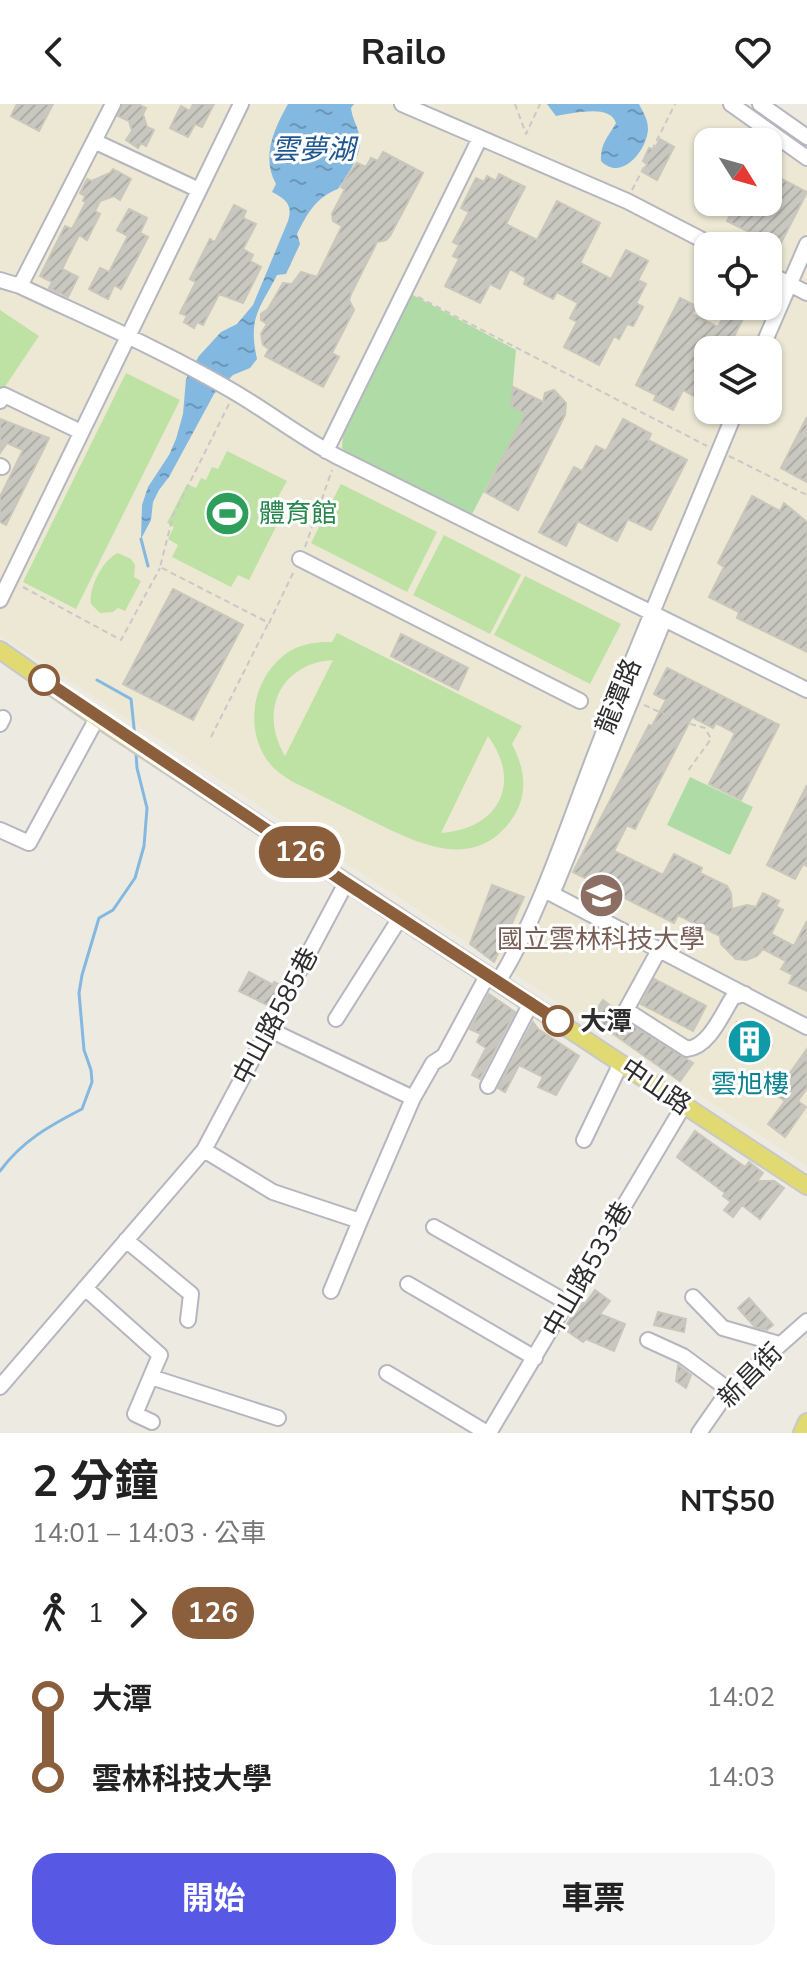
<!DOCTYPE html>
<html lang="zh-TW">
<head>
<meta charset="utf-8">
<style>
  :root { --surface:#fff; --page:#f6f6f6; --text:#222; --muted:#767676; --accent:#5759e5 }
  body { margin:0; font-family:"Nunito Sans","Noto Sans TC",sans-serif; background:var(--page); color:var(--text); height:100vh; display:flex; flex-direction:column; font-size:30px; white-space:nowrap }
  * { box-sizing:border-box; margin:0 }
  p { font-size:26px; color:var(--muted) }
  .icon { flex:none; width:44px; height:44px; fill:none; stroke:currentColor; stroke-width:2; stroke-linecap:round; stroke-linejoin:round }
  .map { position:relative; height:1329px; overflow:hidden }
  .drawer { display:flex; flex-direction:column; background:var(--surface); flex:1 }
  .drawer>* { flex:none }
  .badge { padding:0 16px; border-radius:26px; font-size:28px; line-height:52px }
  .needle { width:52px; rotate:127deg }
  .controls { position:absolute; left:694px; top:24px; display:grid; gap:16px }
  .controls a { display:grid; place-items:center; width:88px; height:88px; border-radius:16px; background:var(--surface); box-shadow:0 2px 6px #0004; font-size:40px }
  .map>.badge { position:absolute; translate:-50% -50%; box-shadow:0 0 0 4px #fff }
  .legs { display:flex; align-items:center; gap:12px; height:88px; padding:0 32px; font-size:26px }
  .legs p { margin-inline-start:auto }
  .headline { display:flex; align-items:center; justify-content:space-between; height:136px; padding:0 32px }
  h1 { font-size:44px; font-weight:700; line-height:60px }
  .cta { display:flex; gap:16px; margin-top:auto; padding:16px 32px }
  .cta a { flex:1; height:92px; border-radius:24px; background:var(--accent); color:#fff; font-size:32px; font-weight:700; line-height:92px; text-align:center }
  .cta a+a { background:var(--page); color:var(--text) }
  ul { padding:0 32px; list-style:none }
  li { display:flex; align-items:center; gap:28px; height:80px; font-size:30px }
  li i { display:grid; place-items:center; width:12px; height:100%; margin:0 10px; background:currentColor }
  li i::after { content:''; width:20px; height:20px; margin:-10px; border:6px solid; border-radius:50%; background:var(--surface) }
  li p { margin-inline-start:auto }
  li:first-child i { background:linear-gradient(#0000 50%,currentColor 0) }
  li:last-child i { background:linear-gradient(currentColor 50%,#0000 0) }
  header { display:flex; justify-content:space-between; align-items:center; height:104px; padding:0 32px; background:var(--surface); font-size:36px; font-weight:700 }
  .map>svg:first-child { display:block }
</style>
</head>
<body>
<header><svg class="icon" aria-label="back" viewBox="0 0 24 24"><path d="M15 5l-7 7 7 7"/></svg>Railo<svg class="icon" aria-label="heart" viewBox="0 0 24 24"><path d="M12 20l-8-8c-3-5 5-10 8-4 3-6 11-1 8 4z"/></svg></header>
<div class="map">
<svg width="807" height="1329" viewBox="0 0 807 1329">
  <defs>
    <pattern id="water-ripples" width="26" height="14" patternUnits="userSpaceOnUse" patternTransform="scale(2)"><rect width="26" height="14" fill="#83b8e1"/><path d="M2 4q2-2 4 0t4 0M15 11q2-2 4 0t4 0" fill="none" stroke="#6c96b7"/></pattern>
    <pattern id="building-hatch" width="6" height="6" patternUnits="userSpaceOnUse" patternTransform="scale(2)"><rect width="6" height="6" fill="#c9c8c0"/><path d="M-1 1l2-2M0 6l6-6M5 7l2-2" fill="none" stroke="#adaca5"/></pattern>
  </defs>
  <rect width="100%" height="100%" fill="#edeae2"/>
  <path fill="#ece8d4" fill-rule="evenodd" d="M0,0H739L807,48V1062L0,531ZM708,38H768V98H708ZM708,142H768V202H708ZM708,246H768V306H708Z"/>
  <path fill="#afdca6" d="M411,190L516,246L511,301L525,310L471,412L349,353L342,344L343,329Z
    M690,673L753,703L730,751L667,721Z"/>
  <path fill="#bde2a3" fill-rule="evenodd" d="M0,206L39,232L0,290Z
    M126,269L180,296L76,505L23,478Z
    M227,347L287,377L278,393L288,399L249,476L238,471L231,483L172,453L178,441L168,435L174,423L167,419L187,380L196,384L201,374L206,376L212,363L218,365Z
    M341,380L437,428L407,488L311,439Z
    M444,431L521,471L490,530L413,491Z
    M118,449L131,455L135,461L134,473L141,477L125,507L118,504L113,508L100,509L91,500C88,485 103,455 118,449Z
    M525,472L621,520L590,580L494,531Z
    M337,529L522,622L512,640C525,665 529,690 512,715C473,770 415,738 368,715C342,702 317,689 291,677C284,672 276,667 271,661C242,627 252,571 290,547C304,539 317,538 332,538ZM333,556L285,652C258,607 281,559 333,556ZM488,632C523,680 498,725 441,729Z"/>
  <path fill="url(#water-ripples)" d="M288,0H354L351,4C352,14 357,21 359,30C364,50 348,69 338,85C316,93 307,110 297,130L300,140L286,170L277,171C259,206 248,214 257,255L250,264L233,271L214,290L169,373L159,386L153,398L151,416L141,435L142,401L148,383L169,351L176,335L183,310L186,275L199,252L221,228L237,220L253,201L288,117C293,101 286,95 272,88L276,80C261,53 274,25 288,0Z
    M547,0H639C643,8 648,15 648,25C647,47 621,78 601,57C600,40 608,33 616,19C610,0 575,9 556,12Z"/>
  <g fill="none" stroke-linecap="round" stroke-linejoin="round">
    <path stroke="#83b8e1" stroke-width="3" d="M141,435L148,462
      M97,576L131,595L135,633
      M0,1067C22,1037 49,1022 82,1005L92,978L91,966L84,946L79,889L82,871L99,814L113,806L135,774L144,742L147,704L137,664L136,649"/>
  </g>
  <path fill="url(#building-hatch)" stroke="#c9c6bb" stroke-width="2" d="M17,0H53L39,27L11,12Z
    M123,0H138L146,4L143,10L147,23L154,26L146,42L141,39L138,44L126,36L132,27L129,17L118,12Z
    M193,0H214L202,23L195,20L188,33L170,24L181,2L190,7Z
    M660,35L674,43L657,76L643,68L647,60L643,57L649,44L654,46Z
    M383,48L423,69L390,132L386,136L377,138L351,190L349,196L354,206L332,249L339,253L323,283L265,252L269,245L263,241L261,230L267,220L261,216V210L268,205L283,179L292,180L301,168L317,173L342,122L333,117L332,110L345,85L341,83L345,75L357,59L366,63L371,54L378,57Z
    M113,65L131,75L120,96L114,92L100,97L95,107L100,110L87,136L79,131L62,165L78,173L68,193L49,184L52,178L40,172L65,122L72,125L86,98L83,97L85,92L80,89L87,75L92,77L110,69Z
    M768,68L807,88L779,143L727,117L737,98H768Z
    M499,70L525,83L506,120L537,136L557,97L600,119L580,159L611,175L626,146L648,157L638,176L646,180L636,199L643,203L633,222L627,220L619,235L614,232L599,261L564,243L577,218L570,214L578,199L557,188L553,195L524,180L526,174L510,165L500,185L490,180L480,199L445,182L459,155L453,152L459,141L453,138L469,108L461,104L476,74L484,78L487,72L496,77Z
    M234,101L246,107L243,114L256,120L243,145L253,151L250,157L261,163L243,199L219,190L203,221L197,218L194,224L184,218L187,212L180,209L196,178L190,175L210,135L215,138Z
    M129,105L147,114L140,129L148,133L121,185L114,181L108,195L89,185L100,164L109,168L128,132L117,126Z
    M680,194L696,202L692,210L718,223L729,202L746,209L727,246H708V283L702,296L683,286L673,306L654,296L656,291L636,281Z
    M513,283L543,298L545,289L554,286L566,299L565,311L518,406L485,388L525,310L511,302Z
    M807,313V378L781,364Z
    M0,315L49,334L6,421L0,418V393L23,346L7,339L0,349Z
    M623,315L651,330L648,336L687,356L651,426L628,415L617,437L578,417L566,442L539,428L574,363L582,367L596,342L606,347Z
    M752,392L780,407L784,399L807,418V548L737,514L739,508L709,493L724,463L718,459Z
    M173,485L243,521L193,616L123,580Z
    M401,530L468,564L458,586L391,552Z
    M667,564L779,621L741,696L709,680L735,629L716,619L713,624L692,613L635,725L627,721L614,747L663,771L674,750L702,764L700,769L727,782L731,789L732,805L747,801L756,803L763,789L779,797L776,802L783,806L771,830L794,842L807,817V887L789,879L793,871L781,865L786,857L763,845L757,852L746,856L736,855L721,840L720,832L678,811L674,819L573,768L649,621L652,622L666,596L654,590Z
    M807,681V762L803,760L795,775L767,761Z
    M492,781L524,793L494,858L470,840Z
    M249,868L273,881L274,878L280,881L269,902L239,887Z
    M654,875L706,902L693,927L641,900Z
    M489,890L515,908L480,975L472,971L486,944L477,938L481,930L470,925Z
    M603,896L616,906L621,914L693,959L680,977L591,914Z
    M533,918L538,925L579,952L556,991L538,983L543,973L519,961L505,988L498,984Z
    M737,918L772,942L762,956L727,933Z
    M807,945V984L798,997L806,1003L785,1033L768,1020L785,997L775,990Z
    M695,1027L745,1063L749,1058L763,1069L757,1077H774L784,1084L760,1115L742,1101L733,1113L724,1106L731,1098L723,1092L725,1089L677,1053Z
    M595,1186L610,1197L600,1210L625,1220L614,1247L586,1235L583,1238L564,1225L581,1197L585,1200Z
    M749,1194L773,1221L767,1226L755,1223L738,1204Z
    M658,1208L686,1215L684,1228L654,1221Z
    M678,1261L691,1271L686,1284L676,1277Z"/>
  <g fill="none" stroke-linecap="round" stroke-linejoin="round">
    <defs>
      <path id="minor" d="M402,0L627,97L714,142
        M731,0L807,54
        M760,0L807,33
        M96,38L199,86
        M768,169L807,189
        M0,176L20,182C90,215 162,246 229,285C266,306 300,333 338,353L807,586
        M20,182L113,0
        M761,246L807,140
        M0,297L4,291L81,328
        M326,347L480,34
        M0,362L2,363
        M300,455L580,597
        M0,496L241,0
        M664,516L552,790L807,923
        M0,620L3,614
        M0,726L29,739L97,614
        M659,846L626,906L687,945C709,943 722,910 733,893L745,890
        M498,878C541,808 568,720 598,643C642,530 690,418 736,306
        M336,915L400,814
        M268,925L413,994
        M488,982L531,899
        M584,1036L621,959
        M204,1046L273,1088L360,1117L413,994L433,959L444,952L487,872
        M434,1123L568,1199
        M126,1136L191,1190L188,1216
        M408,1180L535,1254
        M85,1184L160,1251L135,1310L152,1318
        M331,1187L360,1117
        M693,1193L723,1224L779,1240
        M648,1236L683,1252L729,1286
        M387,1269L487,1329
        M151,1273L278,1314
        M0,1283L204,1046L346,779
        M489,1329L684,1001
        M699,1329L729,1286L807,1217"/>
      <path id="major" d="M0,546L97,614L807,1082
        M802,1329L807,1318"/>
    </defs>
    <use href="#minor" stroke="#b5b6bf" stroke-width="18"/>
    <use href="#major" stroke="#c8c8c8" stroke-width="20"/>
    <path stroke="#c8c8c8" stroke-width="2" stroke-dasharray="6 4" stroke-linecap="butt" d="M515,0L526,30L540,0
      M652,46L675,0
      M632,86L646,59
      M418,193L707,342
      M229,300L173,412L160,463L269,519L294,467
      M729,352L807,391
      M305,443L332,366
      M23,483L121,536L160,464
      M644,601L680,617L705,624L711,635L687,668
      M211,633L268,520"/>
    <use href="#minor" stroke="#fff" stroke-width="14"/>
    <use href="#major" stroke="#e1da73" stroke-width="16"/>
  </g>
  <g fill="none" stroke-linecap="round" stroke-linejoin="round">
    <defs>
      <path id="line-1" d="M44,576L346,779L558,917"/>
    </defs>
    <use href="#line-1" stroke="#fff" stroke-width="18"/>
    <use href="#line-1" stroke="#8b5e3c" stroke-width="12"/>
  </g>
  <defs>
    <symbol id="stadium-disc" viewBox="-11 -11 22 22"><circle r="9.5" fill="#2e9e5b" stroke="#fff"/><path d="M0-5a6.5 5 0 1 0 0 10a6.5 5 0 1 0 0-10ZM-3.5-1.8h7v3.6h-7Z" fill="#fff"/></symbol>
    <symbol id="university-disc" viewBox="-11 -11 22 22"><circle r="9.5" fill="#8d6e63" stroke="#fff"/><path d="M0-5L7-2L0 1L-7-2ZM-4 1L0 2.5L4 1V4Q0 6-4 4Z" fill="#fff"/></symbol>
    <symbol id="building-disc" viewBox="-11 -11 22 22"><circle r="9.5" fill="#0f9aa8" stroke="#fff"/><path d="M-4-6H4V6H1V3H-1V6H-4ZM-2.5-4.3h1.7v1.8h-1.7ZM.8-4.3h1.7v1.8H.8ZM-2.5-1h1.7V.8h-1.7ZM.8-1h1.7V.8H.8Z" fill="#fff"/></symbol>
  </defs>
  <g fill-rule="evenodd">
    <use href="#stadium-disc" x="202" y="384" width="51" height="51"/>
    <use href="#university-disc" x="576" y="766" width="51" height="51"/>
    <use href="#building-disc" x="724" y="912" width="51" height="51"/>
  </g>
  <g fill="#fff" stroke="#8b5e3c" stroke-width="4">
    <circle cx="44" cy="576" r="14"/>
    <circle cx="558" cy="917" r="14"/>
  </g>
  <g text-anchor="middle" stroke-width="6" stroke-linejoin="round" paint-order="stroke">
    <g font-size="26" fill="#27864d" stroke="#fff" text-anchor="start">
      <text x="259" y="418">體育館</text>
    </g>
    <g font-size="26" fill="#2d2d2d" stroke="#fff">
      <text transform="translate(618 592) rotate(-68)" y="9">龍潭路</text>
      <text transform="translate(275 912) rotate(-62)" y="9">中山路585巷</text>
      <text transform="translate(656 982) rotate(34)" y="9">中山路</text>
      <text transform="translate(587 1165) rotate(-60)" y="9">中山路533巷</text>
      <text transform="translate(750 1271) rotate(-45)" y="9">新昌街</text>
    </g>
    <g font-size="26" fill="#785e54" stroke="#fff">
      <text x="601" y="844">國立雲林科技大學</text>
    </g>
    <g font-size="26" font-weight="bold" fill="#2d2d2d" stroke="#fff" text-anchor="start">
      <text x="580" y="926">大潭</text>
    </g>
    <g font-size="26" fill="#0d838f" stroke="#fff">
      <text x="750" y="989">雲旭樓</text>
    </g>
    <g font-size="28" font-style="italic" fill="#1f5690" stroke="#fff">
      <text x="313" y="55">雲夢湖</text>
    </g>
  </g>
</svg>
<div class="controls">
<a><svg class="needle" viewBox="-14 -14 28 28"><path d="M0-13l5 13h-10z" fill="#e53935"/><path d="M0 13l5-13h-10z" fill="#767676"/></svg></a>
<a><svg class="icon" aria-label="locate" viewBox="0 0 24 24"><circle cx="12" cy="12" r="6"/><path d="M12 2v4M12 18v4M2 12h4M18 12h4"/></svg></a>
<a><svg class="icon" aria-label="layers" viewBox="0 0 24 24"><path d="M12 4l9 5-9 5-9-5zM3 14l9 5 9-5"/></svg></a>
</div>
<b class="badge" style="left:300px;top:748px;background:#8b5e3c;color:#fff">126</b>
</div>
<section class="drawer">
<div class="headline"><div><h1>2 分鐘</h1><p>14:01 – 14:03 · 公車</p></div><b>NT$50</b></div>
<div class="legs"><svg class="icon" aria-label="walk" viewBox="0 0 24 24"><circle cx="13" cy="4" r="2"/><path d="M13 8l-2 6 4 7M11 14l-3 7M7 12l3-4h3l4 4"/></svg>1<svg class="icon" aria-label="forward" viewBox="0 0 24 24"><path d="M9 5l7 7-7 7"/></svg><b class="badge" style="background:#8b5e3c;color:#fff">126</b></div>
<ul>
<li><i style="color:#8b5e3c"></i><b>大潭</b><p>14:02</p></li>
<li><i style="color:#8b5e3c"></i><b>雲林科技大學</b><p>14:03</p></li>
</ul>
<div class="cta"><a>開始</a><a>車票</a></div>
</section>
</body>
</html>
